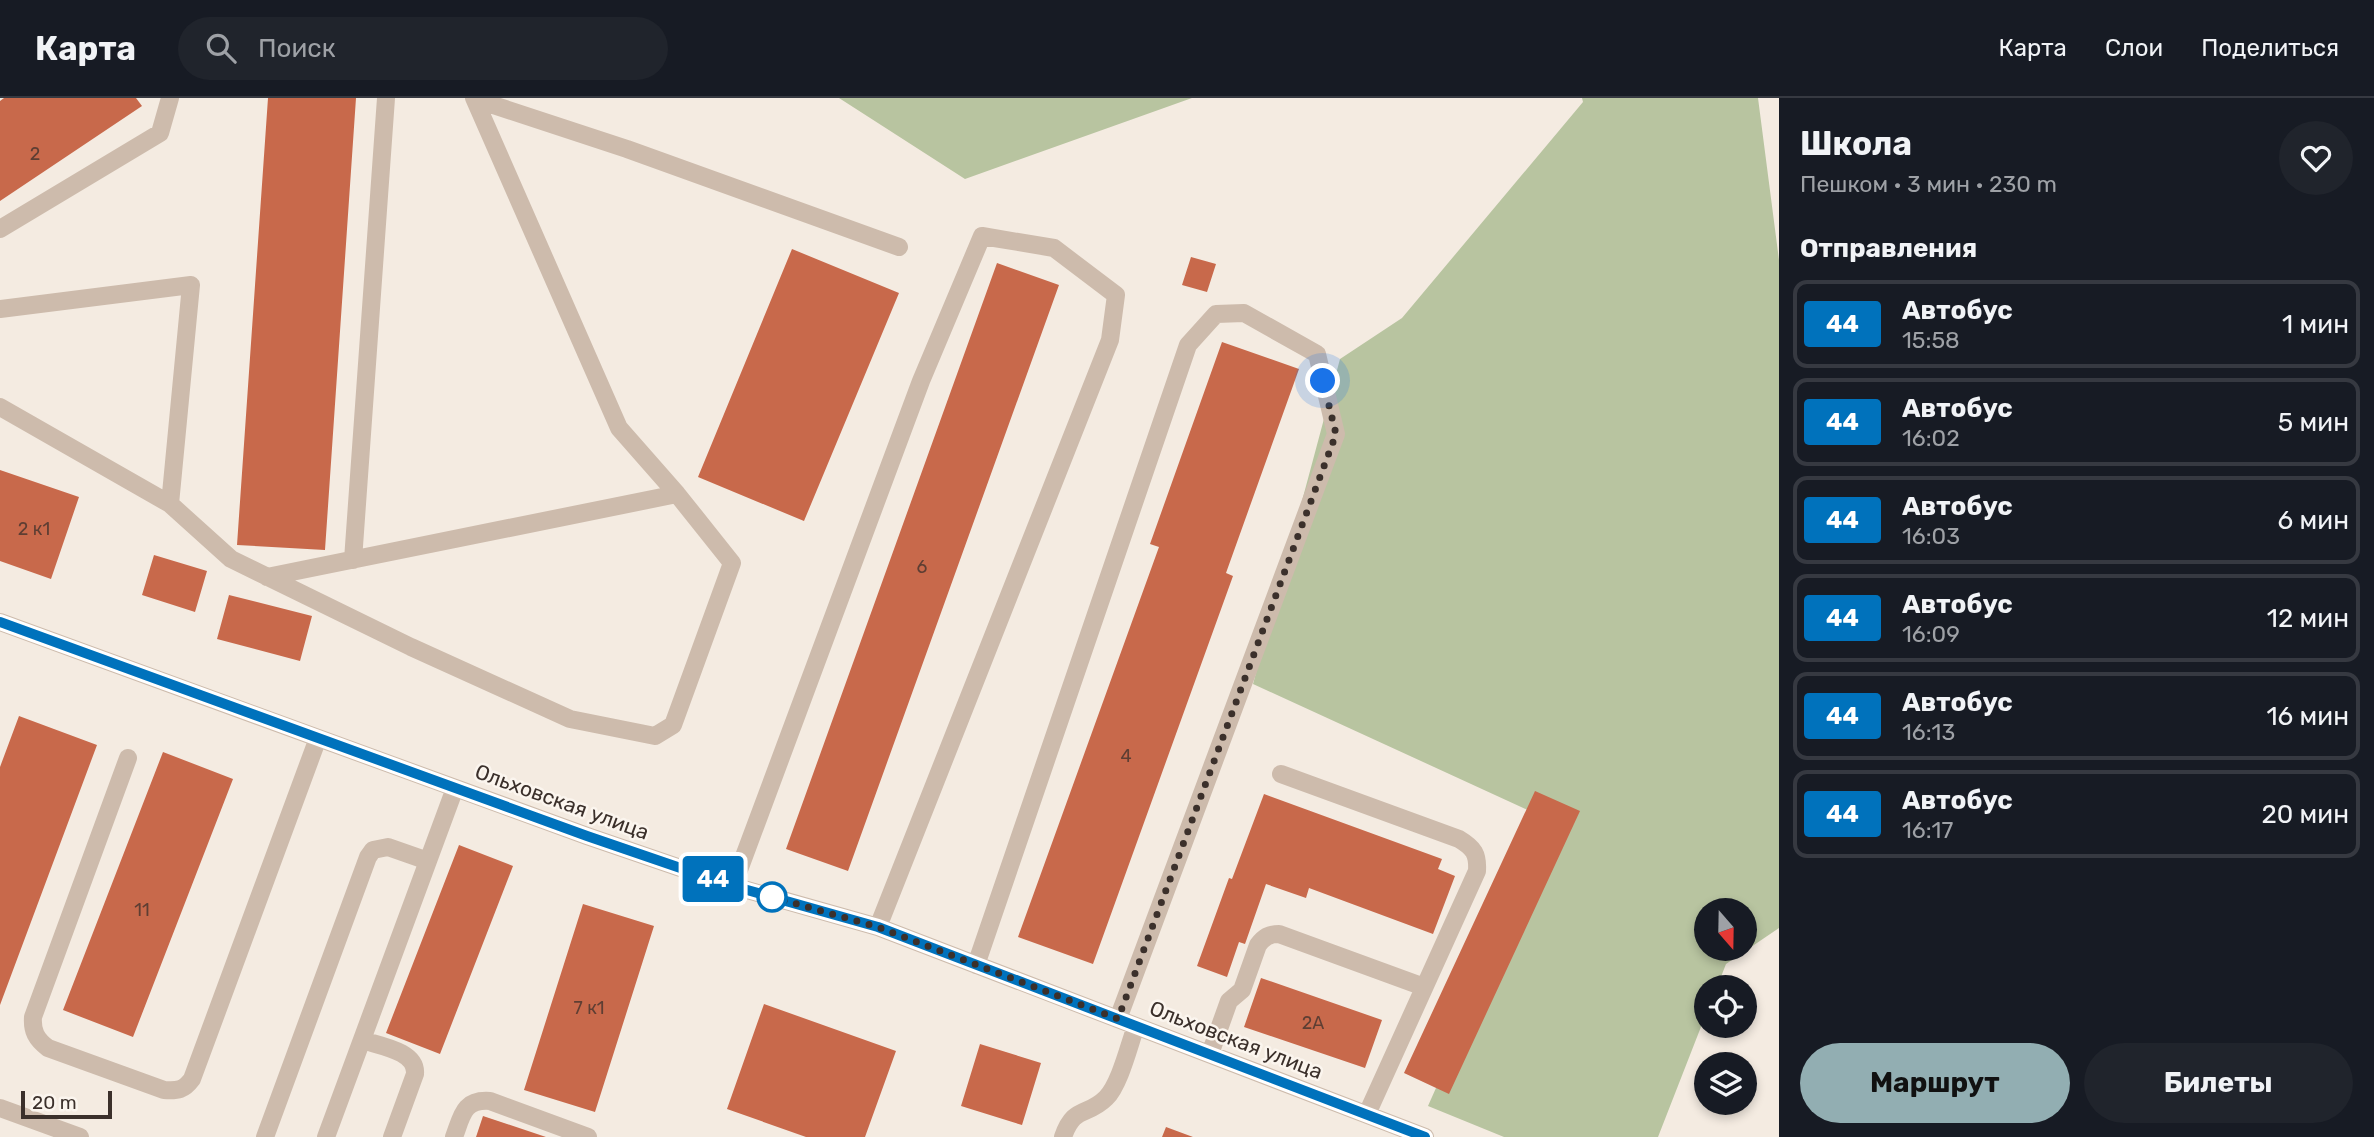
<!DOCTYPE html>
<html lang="ru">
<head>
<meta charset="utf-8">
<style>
  :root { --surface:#171b24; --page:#20242c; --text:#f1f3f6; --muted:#9ea1a6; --line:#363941; --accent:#92aeb2 }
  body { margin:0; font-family:Rubik,sans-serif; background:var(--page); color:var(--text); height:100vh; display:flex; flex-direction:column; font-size:26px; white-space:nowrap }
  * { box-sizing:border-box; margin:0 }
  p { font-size:23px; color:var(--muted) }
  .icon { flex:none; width:38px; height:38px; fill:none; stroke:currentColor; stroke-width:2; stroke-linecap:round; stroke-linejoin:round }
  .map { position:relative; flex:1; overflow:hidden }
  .drawer { display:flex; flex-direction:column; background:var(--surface); width:595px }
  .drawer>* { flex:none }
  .badge { padding:0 14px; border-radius:5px; font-size:24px; line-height:46px }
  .needle { width:46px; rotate:160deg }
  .buttons { position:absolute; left:1694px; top:800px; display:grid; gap:14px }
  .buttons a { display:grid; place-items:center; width:63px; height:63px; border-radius:50%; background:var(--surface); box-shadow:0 4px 10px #0003; font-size:35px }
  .scale { position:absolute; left:21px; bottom:18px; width:91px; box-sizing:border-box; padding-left:7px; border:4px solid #3b302b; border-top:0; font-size:19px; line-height:24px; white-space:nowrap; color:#3b302b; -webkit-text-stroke:5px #fbf5ee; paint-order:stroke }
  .you { position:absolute; width:35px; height:35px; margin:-18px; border:5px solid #fff; border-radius:50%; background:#1a73e8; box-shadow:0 0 0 10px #1a73e833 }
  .map>.badge { position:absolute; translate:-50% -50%; box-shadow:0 0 0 4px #fff }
  h2 { padding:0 21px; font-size:26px; line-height:63px }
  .round { display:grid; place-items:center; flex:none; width:74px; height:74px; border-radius:37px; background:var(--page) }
  .headline { display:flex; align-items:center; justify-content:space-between; height:119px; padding:0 21px }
  h1 { font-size:33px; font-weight:700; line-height:52px }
  .primary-button { display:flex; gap:14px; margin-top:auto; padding:14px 21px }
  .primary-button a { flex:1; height:80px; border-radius:42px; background:var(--accent); color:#111; font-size:28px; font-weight:700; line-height:80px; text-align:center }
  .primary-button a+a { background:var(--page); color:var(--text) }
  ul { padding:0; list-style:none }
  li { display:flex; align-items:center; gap:21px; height:88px; margin:0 14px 10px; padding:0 7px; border:4px solid var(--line); border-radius:14px }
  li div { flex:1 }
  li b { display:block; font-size:26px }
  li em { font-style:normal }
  li .badge { min-width:77px; font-weight:700; text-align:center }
  header { display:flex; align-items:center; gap:42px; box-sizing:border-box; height:98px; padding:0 35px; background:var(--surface); border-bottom:2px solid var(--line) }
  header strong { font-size:33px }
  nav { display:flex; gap:38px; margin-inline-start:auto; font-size:24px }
  .search { width:490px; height:63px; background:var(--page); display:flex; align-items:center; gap:18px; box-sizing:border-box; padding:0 24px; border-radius:38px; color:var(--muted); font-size:26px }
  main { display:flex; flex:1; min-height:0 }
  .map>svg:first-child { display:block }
</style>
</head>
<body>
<header>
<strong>Карта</strong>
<div class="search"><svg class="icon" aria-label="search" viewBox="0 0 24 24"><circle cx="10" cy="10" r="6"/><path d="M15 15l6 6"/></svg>Поиск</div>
<nav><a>Карта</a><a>Слои</a><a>Поделиться</a></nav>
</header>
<main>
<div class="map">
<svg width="1779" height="1039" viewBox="0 0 1779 1039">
  <rect width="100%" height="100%" fill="#f4ebe1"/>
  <path fill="#b8c4a0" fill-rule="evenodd" d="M839,0H1192L965,81Z
    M1582,0H1758L1779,162V830L1726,866L1717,889H1706V916L1658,1039H1504L1428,1008L1554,724L1253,586L1340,261L1402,220L1583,4ZM1706,812H1745V850H1706Z"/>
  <path fill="#c8694b" d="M4,0H136L142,8L0,103V3Z
    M268,0H356L325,452L237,447Z
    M792,151L899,195L804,423L698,379Z
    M1191,159L1216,166L1207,194L1182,187Z
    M997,165L1059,187L848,773L786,751Z
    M1222,244L1299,271L1226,475L1233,478L1093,866L1018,839L1159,449L1150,446Z
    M0,372L79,399L51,481L0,463Z
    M154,457L207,473L195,514L142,497Z
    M229,497L312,518L300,563L217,541Z
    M19,618L97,647L0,907V669Z
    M163,654L233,681L133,939L63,912Z
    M1535,693L1580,713L1449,996L1404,975Z
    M1264,696L1442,761L1438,771L1455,778L1433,836L1309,790L1306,800L1266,786L1245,846L1239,844L1227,879L1197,868L1229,780L1232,781Z
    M459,747L513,768L440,956L386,935Z
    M583,806L654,828L595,1014L524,992Z
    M1261,880L1382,922L1365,970L1244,929Z
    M764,906L896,953L865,1039H806L727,1011Z
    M980,946L1041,965L1022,1027L961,1008Z
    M483,1018L546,1039H476Z
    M1166,1029L1193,1039H1162Z"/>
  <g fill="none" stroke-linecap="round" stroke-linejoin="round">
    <path stroke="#cdbbac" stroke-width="18" d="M474,0L619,330L677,396
      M475,1L627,51L899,149
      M0,131L160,35L170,0
      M0,211L191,187L170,406L0,309
      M170,406L231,461L411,549L570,621L655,638L673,627L732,465L677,396L267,479
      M353,462L386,0
      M0,524L587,738L733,788L878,829L1425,1039
      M128,660L33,919C32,933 36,941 48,950L164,992C178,993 184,992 192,981L318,640
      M1281,676L1459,741C1474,750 1478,756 1477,773L1367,1016
      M733,788L921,283L982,138L1054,150L1116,197L1110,242L878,829
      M976,867L1188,247L1216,216L1244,215L1317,256L1336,336L1118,921
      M362,942C380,948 417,953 415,976L392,1039
      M1210,956L1229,903L1242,892L1258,847C1264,839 1269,836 1279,836L1424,889
      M0,1010L80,1039
      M265,1039L368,759L373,752L388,749L428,763
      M326,1039L455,690
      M454,1039C462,1018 463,1001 490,1003L588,1039
      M1063,1039C1074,1007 1087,1019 1106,1000C1120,986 1129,947 1136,928"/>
  </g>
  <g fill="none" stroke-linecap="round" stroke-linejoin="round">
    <defs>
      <path id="line" d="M0,524L587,738L733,788L878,829L1425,1039"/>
    </defs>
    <use href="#line" stroke="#fff" stroke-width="16"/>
    <use href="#line" stroke="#0072bc" stroke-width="10"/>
    <path stroke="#3b302b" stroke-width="7" stroke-dasharray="0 12.6" d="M772,799L878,829L1118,921L1336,336L1323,283"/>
  </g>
  <circle fill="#fff" stroke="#0072bc" stroke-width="3.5" cx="772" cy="799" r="14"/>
  <g text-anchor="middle" stroke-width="5" stroke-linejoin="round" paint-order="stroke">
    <g font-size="18" fill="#5e3e33">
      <text x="35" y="62">2</text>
      <text x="34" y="437">2 к1</text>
      <text x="922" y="475">6</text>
      <text x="1126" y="664">4</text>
      <text x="142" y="818">11</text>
      <text x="589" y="916">7 к1</text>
      <text x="1313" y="931">2А</text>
    </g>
    <g font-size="21" fill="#3b302b" stroke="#fbf5ee">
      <text transform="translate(562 704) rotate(20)" y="7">Ольховская улица</text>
      <text transform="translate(1236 942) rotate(21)" y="7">Ольховская улица</text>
    </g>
  </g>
</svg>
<div class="buttons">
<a><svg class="needle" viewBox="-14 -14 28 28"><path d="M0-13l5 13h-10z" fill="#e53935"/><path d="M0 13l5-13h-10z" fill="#9ea1a6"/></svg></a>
<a><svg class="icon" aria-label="locate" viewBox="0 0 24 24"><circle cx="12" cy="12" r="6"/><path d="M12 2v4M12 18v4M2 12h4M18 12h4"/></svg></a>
<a><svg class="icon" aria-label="layers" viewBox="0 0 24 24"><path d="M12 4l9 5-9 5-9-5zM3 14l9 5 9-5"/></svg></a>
</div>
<div class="scale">20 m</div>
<div class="you" style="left:1323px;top:283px"></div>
<b class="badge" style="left:713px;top:781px;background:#0072bc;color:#fff">44</b>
</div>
<section class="drawer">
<div class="headline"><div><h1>Школа</h1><p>Пешком · 3 мин · 230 m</p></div><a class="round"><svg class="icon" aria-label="heart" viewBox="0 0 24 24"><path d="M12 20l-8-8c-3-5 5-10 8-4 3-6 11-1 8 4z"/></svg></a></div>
<h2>Отправления</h2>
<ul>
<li><span class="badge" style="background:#0072bc;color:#fff">44</span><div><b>Автобус</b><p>15:58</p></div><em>1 мин</em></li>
<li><span class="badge" style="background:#0072bc;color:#fff">44</span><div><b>Автобус</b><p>16:02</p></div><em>5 мин</em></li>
<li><span class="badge" style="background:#0072bc;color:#fff">44</span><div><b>Автобус</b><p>16:03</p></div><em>6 мин</em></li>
<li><span class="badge" style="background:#0072bc;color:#fff">44</span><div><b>Автобус</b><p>16:09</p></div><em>12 мин</em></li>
<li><span class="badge" style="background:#0072bc;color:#fff">44</span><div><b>Автобус</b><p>16:13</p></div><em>16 мин</em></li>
<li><span class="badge" style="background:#0072bc;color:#fff">44</span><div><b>Автобус</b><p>16:17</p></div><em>20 мин</em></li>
</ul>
<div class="primary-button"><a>Маршрут</a><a>Билеты</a></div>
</section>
</main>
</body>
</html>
